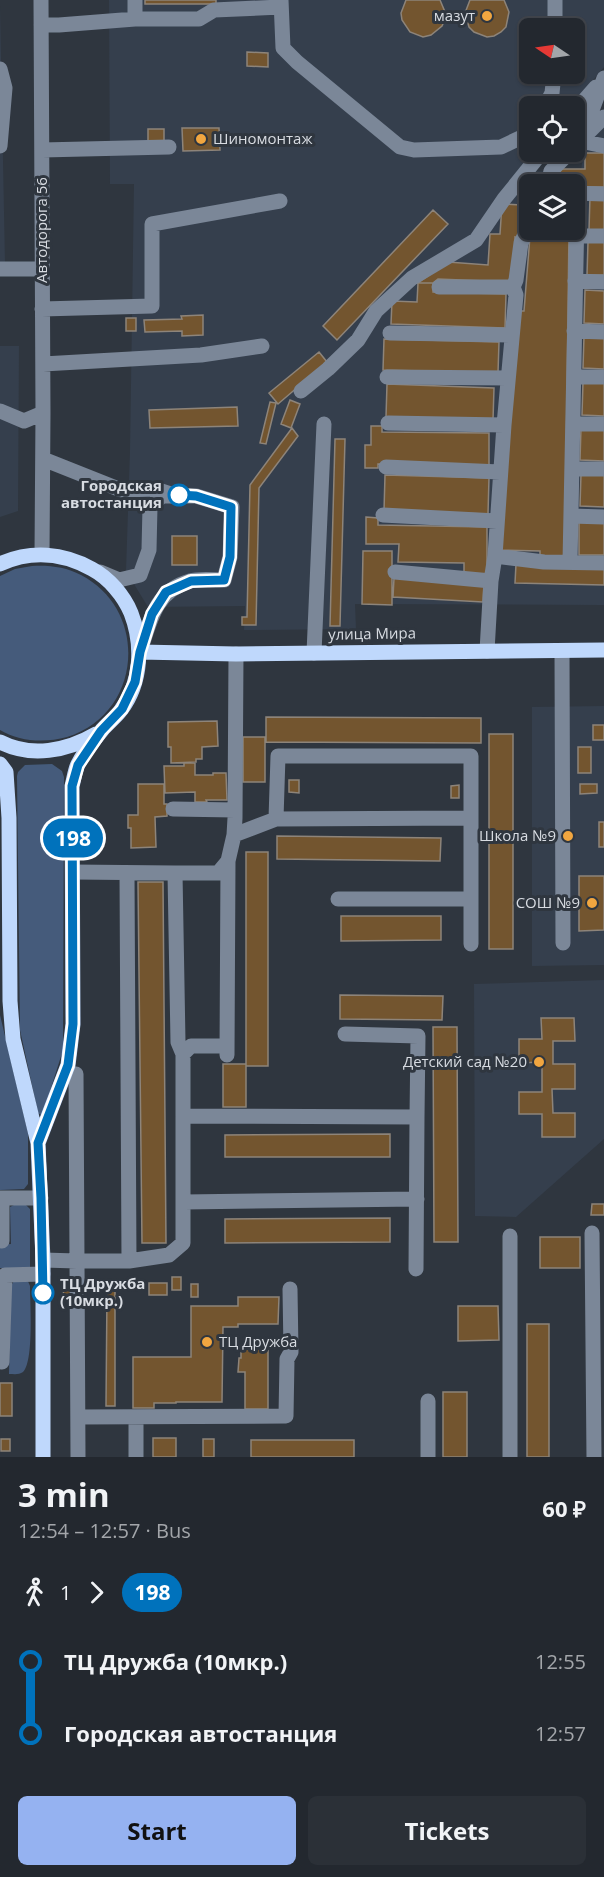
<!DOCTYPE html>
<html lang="en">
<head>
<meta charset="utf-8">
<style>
  :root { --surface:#23282f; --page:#2b3037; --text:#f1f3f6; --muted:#a3a6aa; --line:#40444b; --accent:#95b2f1 }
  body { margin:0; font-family:"Open Sans",sans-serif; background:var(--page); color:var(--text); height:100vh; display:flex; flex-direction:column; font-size:22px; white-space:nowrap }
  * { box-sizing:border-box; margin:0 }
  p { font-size:20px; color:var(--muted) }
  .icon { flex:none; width:33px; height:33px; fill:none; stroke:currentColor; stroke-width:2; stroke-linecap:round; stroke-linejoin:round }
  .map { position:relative; height:1457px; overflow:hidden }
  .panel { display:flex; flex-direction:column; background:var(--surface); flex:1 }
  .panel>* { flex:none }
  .badge { padding:0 12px; border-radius:20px; font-size:21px; line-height:39px }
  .needle { width:39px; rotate:283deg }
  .tools { position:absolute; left:519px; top:18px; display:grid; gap:12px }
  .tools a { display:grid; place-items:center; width:66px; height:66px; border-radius:9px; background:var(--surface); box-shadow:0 2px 4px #0004,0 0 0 2px var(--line); font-size:30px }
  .map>.badge { position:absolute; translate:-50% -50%; box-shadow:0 0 0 3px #fff }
  .legs { display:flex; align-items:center; gap:9px; height:66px; padding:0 18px; font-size:20px }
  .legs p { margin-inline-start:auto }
  .head { display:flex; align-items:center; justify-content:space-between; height:102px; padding:0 18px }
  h1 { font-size:33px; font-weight:700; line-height:45px }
  .button { display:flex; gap:12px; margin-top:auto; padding:12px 18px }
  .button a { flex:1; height:69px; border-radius:9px; background:var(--accent); color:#111; font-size:24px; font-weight:700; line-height:69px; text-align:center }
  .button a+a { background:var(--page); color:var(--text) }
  ul { padding:0 18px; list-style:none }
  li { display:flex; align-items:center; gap:21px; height:72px; font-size:22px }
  li i { display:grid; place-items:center; width:9px; height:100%; margin:0 8px; background:currentColor }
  li i::after { content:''; width:15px; height:15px; margin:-8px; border:4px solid; border-radius:50%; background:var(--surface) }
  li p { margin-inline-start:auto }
  li:first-child i { background:linear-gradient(#0000 50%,currentColor 0) }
  li:last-child i { background:linear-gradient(currentColor 50%,#0000 0) }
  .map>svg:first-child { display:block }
</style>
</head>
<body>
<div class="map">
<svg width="604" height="1457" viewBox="0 0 604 1457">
  <rect width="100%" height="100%" fill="#2f363f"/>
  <path fill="#353f4d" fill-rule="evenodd" d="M109,0H604V67L572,106H530V152H535L519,171L581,172L584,147L604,126V605L355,604L356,629L244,630L245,606L148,607L126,571L130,451L134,184H110ZM530,28H574V74H530ZM530,184H574V230H530Z
    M0,6L5,263H0Z
    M0,346H19L18,511L0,517Z
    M604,706V965L532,966V707Z
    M604,980V1139L516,1217L475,1216L474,984Z"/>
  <path fill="#455b7b" d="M32,566C49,565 66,567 81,575C150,611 142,714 67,737C45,743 20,742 0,730V576L15,569Z
    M52,764L62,771L64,777L63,1050L44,1110L41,1115L38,1113L20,1030L17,776L18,772L25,765Z
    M0,944V1015L28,1133V1184L24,1189L0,1190Z
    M25,1204L30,1209V1268H0V1245L11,1244L10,1207L14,1205Z
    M15,1279H27L30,1286C30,1302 34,1362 23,1372C19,1375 14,1374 9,1374L11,1286Z"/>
  <path fill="#73552f" stroke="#8d847a" stroke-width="1.5" d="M145,0H216V4H145Z
    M406,0H440L445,12V19L442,26L431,35L423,37L410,32L402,20L401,13Z
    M470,0H504L509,12L506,27L501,32L494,36L487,37L474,32L469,27L465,13Z
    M247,52L268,53V67L247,66Z
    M182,128H219L220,150L183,151Z
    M148,129H164V143L148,142Z
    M585,153H604V187H574V184H560V169H585Z
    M590,197H604V230H589Z
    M502,204L521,205L520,238L515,237L514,265L511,282L438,279L433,283H418L448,262L488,265L490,234H500Z
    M433,210L448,224L337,340L323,326Z
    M534,230H569L565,557H540V551L501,550L518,311H524L530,236L533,235Z
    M588,242H604V275H587Z
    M418,283H433V292L506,294L505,328L391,324L392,301L417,302Z
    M585,290L604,291V324L584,323Z
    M203,315V335L182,336V331L145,332L144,320L182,319L181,316Z
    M126,318H136V331H126Z
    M584,336H604V369L583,368Z
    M384,339L499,342L498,373L383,370Z
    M319,352L327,362L278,404L269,393Z
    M583,382L604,383V416L582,415Z
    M387,384L494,388L493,420L386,417Z
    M290,400L300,404L291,428L281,424Z
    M270,402L276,403L266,444L260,443Z
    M237,407L238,426L150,428L149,410Z
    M371,426H382V432L489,433V465L378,464V468H365V445H371Z
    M292,428L298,436L259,488L256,625H242V617H247L250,485Z
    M581,428H604V461L580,460Z
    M335,439H345L340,626H330Z
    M581,474H604V507L580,506Z
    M385,475L489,478L488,514L384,511Z
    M366,517L378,518V525L487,527V577L464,576V563L398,562L399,544H366Z
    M579,522L604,523V555H579Z
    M172,536H197V565H172Z
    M363,551H392V605L362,604Z
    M516,564L604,567V585L515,583Z
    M394,578L484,583L483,602L393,597Z
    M266,717L481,718V743L266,742Z
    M217,721L218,746L202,747V759H196V762L171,763V747H168V722Z
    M593,725H604V740H593Z
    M489,734H513V949H489Z
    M243,737H265V782H243Z
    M578,747H591V773H578Z
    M184,763H195V775H213V773H226L227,800H206L207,802H195V792L165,793L164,766H184Z
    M289,780H299V793L289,792Z
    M138,784H164V804H167V816L155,817L156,847L131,848V828H128V815H138Z
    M580,784H597V793L580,794Z
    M459,785V798H451V786Z
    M599,822H604V847H599Z
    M277,836L441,838L440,861L277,859Z
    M246,852H268V1066H246Z
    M579,876H604V930L579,931Z
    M138,882H163L166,1243H142Z
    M341,916H441V940L341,941Z
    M340,995L443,996L442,1020L340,1019Z
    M541,1018H574L575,1041H553V1064H575V1089H552L553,1113H575V1137H542V1114H519V1092H542V1062L519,1063V1039H542Z
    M433,1027H457L458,1242H434Z
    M223,1064H246V1107H223Z
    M390,1134V1157H225V1135Z
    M592,1204H604V1215H591Z
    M390,1218V1242L225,1243V1219Z
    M540,1237H580V1268H540Z
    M172,1277H181V1290H172Z
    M64,1282H71V1301H63Z
    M149,1283H167V1295H149Z
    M191,1284H198V1297H191Z
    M107,1291H115V1406H106Z
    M238,1297H279L278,1324H238V1327H223L222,1402H176V1403H154V1408H133V1357H191V1306H238Z
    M458,1306H498L499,1340L458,1341Z
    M527,1324H549V1457H527Z
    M241,1348H268V1409H245V1372H238L239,1358H241Z
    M0,1383H12V1416H0Z
    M443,1392H467V1457H443Z
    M153,1438H176V1457H153Z
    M1,1439H10V1451H1Z
    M203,1439H214V1457H203Z
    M251,1440H354V1457H251Z"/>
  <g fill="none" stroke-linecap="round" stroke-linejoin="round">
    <path stroke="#7b8798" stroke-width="15" d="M41,0L43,413L42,554
      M135,0V19H199L214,10L281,7
      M281,0L283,48L297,62L400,147L414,150L501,147L522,137L530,129
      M555,0V28
      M41,25H59L135,19
      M0,69L5,88L0,146
      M545,106L552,93L554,74
      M574,112L596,87
      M584,137L604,117
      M581,140L604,78
      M574,147L580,141L604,146
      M42,150L169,147
      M548,184L551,171L570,152
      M574,193L604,194
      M576,236H604
      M0,269H42
      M575,281L604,282
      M439,287H513
      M42,309L152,306V224L280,201
      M574,331L604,332
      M390,333L512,335
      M43,364L201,355L262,346
      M387,377L508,378
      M574,377H604
      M301,391L328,369L358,340L376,311L412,278L476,240L504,199L542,152
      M0,411L24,421L43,413
      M388,423L504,425
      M573,424H604
      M43,459L121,490L156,489L171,494
      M386,467L500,472
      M572,469H604
      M383,515L497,521
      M571,516L604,517
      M495,556L544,562L604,563
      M570,562L577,212L574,207
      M100,572L119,580L140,575L149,550L150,507L162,496H196L232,507L230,557L224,580C214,580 200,578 190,581C155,591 150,621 140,652
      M395,572L491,581
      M487,651L491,581L495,556L504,425L516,295L513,287L516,280L521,243L530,224
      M562,651L563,943
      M314,653L324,424
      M173,809L235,810
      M471,818V944
      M234,835L276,819L471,818V756H278L276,819
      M73,872L175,873
      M127,873L129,1261
      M338,899H471
      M345,1034L418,1036L417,1117
      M183,1054L191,1046H227
      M227,1055L228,861
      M76,1074L77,1261H129L169,1255L183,1243V1054L178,1042L175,873H218L228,861L234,835L235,818L236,654
      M183,1116L417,1117L416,1269
      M0,1198H41
      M2,1198V1241
      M184,1202L417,1199
      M592,1233L594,1457
      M43,1260L77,1261L78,1457
      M2,1362L5,1275L43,1274
      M78,1417L286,1416L287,1359L291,1352L290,1289
      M136,1417V1457
      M428,1457V1401
      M510,1457V1236"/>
    <path stroke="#bfd8fc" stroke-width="15" d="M0,564C31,550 63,553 92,569C109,578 124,596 131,613C143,644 142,682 121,710C116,717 108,723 102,730C94,740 84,752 78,764C75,770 74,779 72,786L73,1024L68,1065L38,1143
      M140,652L236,654L604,650
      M0,742C31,758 67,751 96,734
      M0,764L6,772L9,818L10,1001L13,1039L38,1143L43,1260V1457"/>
  </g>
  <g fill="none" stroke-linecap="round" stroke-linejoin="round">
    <defs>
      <path id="line-1" d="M43,1293L41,1198L38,1143L68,1065L73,1024L72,786L78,765L101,731L122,709L135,682L140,652L152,614L166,592L191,581L224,580L230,557L231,507L196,496L179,495"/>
    </defs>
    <use href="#line-1" stroke="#fff" stroke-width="14"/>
    <use href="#line-1" stroke="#0072bc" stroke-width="9"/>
  </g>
  <g fill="#f1a640" stroke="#2f363f" stroke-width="2">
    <circle cx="487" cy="16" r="6"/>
    <circle cx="201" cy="139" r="6"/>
    <circle cx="568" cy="836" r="6"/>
    <circle cx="592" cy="903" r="6"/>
    <circle cx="539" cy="1062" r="6"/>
    <circle cx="207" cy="1342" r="6"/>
  </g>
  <g fill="#fff" stroke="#0072bc" stroke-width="3">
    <circle cx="179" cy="495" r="10"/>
    <circle cx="43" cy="1293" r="10"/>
  </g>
  <g text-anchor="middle" stroke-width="6" stroke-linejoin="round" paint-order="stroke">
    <g font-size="15" fill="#d8dce2" stroke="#2f363f" text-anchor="end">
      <text x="475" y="21">мазут</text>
      <text x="213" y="144" text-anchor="start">Шиномонтаж</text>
      <text x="556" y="841">Школа №9</text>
      <text x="580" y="908">СОШ №9</text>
      <text x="527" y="1067">Детский сад №20</text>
      <text x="219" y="1347" text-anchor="start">ТЦ Дружба</text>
    </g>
    <g font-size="15" fill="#d8dce2" stroke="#2f363f">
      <text transform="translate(42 230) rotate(-90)" y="5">Автодорога 56</text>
      <text transform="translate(372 634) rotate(-1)" y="5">улица Мира</text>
    </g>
    <g font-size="15" font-weight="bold" fill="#d8dce2" stroke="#2f363f" text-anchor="end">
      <text x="162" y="491">Городская<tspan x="162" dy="17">автостанция</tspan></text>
      <text x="60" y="1289" text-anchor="start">ТЦ Дружба<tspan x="60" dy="17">(10мкр.)</tspan></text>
    </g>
  </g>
</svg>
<div class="tools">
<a><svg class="needle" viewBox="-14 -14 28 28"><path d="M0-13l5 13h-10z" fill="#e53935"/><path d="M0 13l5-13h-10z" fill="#a3a6aa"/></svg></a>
<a><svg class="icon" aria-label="locate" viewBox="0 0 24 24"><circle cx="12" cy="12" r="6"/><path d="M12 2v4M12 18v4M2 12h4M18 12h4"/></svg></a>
<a><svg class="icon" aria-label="layers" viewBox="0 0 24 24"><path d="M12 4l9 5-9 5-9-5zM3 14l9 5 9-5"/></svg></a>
</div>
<b class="badge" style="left:73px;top:838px;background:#0072bc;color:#fff">198</b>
</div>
<section class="panel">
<div class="head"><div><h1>3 min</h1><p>12:54 – 12:57 · Bus</p></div><b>60 ₽</b></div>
<div class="legs"><svg class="icon" aria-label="walk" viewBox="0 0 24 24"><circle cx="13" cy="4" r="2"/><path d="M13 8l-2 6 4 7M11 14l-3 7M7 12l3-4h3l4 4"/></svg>1<svg class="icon" aria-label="forward" viewBox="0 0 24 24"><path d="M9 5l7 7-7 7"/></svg><b class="badge" style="background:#0072bc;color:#fff">198</b></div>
<ul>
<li><i style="color:#0072bc"></i><b>ТЦ Дружба (10мкр.)</b><p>12:55</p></li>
<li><i style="color:#0072bc"></i><b>Городская автостанция</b><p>12:57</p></li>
</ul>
<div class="button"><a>Start</a><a>Tickets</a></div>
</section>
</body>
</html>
